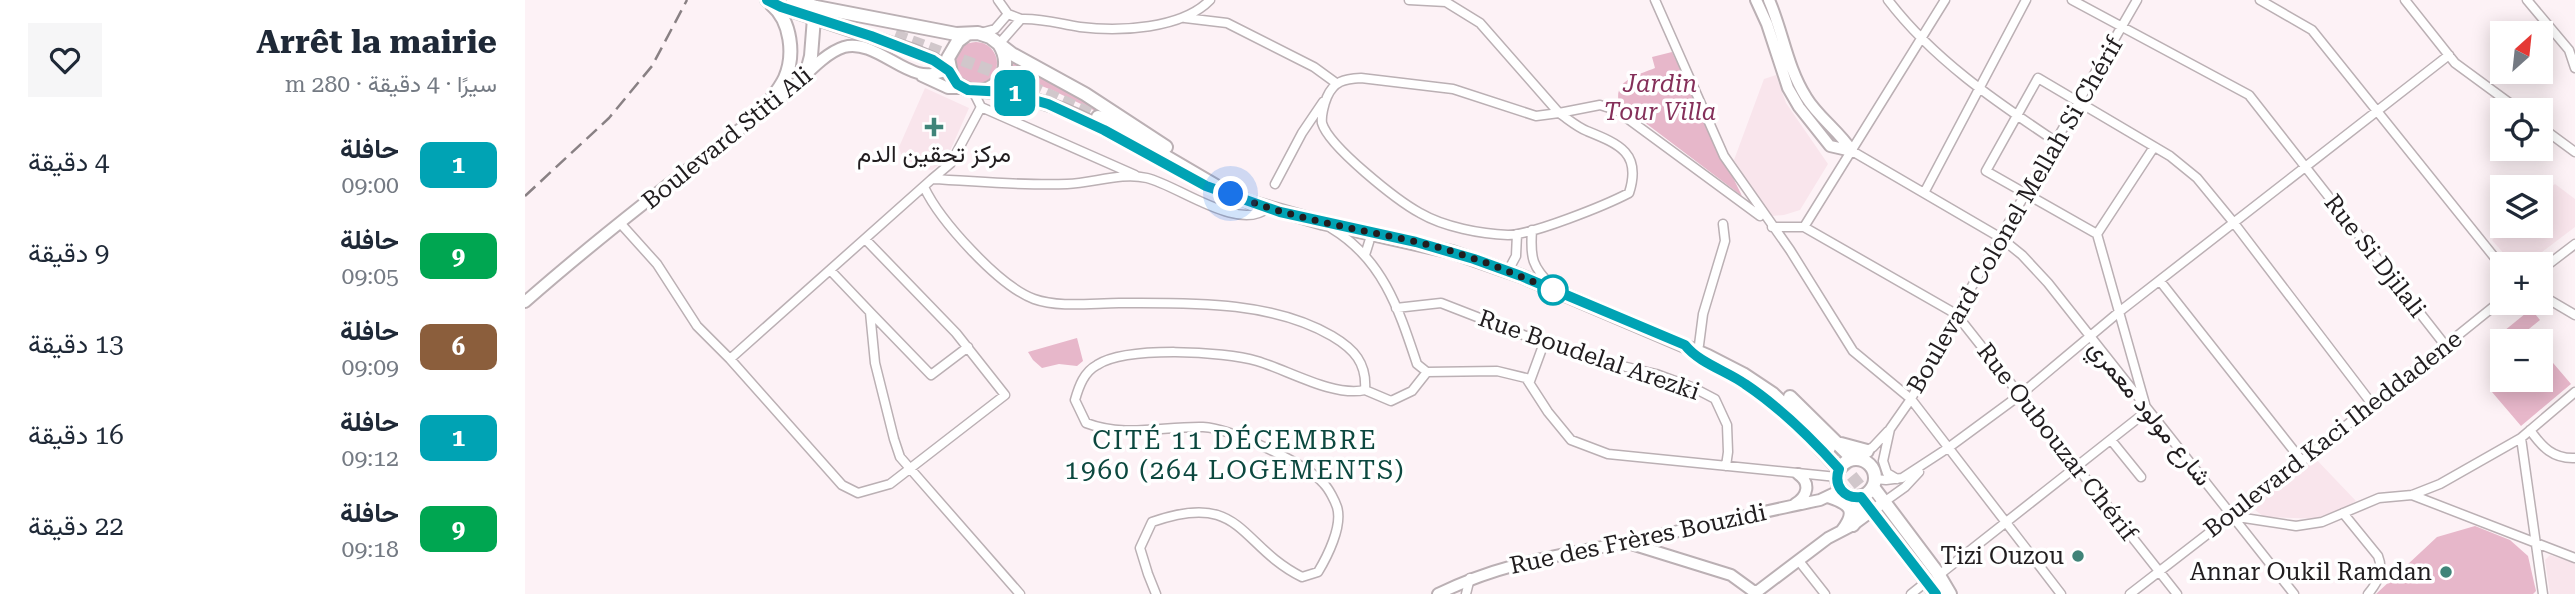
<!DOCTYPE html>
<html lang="ar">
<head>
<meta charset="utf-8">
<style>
  :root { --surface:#fff; --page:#f6f6f7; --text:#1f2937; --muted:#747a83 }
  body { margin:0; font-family:"Roboto Serif",Vazirmatn,serif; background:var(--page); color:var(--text); direction:rtl; height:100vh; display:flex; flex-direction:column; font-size:26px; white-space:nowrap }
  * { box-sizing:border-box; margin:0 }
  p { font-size:23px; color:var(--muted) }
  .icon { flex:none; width:38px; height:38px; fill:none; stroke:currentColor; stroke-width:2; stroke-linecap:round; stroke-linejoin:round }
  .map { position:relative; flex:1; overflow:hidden; direction:ltr }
  .drawer { display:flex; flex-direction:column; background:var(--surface); width:525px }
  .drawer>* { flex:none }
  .badge { padding:0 14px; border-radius:10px; font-size:24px; line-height:46px }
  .needle { width:46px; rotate:27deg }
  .fabs { position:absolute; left:1965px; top:21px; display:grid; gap:14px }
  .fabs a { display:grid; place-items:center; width:63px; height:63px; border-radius:0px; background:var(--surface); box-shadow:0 4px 18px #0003; font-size:35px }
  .you { position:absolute; width:35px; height:35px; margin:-18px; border:5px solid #fff; border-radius:50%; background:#1a73e8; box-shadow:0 0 0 10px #1a73e833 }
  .map>.badge { position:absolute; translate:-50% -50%; box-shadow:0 0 0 4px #fff }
  .round { display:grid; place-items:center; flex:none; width:74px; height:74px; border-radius:0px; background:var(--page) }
  .head { display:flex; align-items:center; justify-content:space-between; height:119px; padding:0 28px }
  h1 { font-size:33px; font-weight:700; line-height:52px }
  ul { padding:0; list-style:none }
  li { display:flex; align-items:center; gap:21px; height:91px; padding:0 28px }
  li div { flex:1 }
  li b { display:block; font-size:26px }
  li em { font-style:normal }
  li .badge { min-width:77px; font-weight:700; text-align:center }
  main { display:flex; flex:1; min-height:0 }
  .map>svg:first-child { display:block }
</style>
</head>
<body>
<main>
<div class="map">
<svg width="2050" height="594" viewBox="0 0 2050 594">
  <rect width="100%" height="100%" fill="#fdf2f6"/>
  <path fill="#f9e5ec" d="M1251,75L1261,103L1303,164L1275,210L1259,215L1246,216L1209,160L1239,79Z
    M400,88L444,108L421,160L407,170L386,166L377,158L374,147Z
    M2030,184L2050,199V227L2001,264H1988L1967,240L1981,226H2016V195Z
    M1788,456L1831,501L1801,519L1739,517L1724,505Z
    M2025,555L2050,563V594H2025L2020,560Z"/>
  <path fill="#e7b7ca" d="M430 63a21 21 0 1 1 42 0a21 21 0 1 1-42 0Z
    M1147,52L1217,196L1094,103C1088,80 1113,75 1130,68L1127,57Z
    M488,58L553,92L589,120L527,90L488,75Z
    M2006,309L2015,320L1989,341H1979L1977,338L1979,331Z
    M552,338L558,361L552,366L534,364L517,368L508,360L503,352Z
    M2017,350L2046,384L1996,426L1967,392L1981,380H2016Z
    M1950,526L1985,540L2003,556L2011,591L2008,594H1851L1912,537Z"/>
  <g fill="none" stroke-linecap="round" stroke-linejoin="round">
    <path stroke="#d1c7cb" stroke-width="12" stroke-dasharray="12 6" stroke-linecap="butt" d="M370,35L496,82L573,117
      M1304,448L1366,524"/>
    <defs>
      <path id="minor" d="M473,0L483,14L496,19
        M884,0L921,2L955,23L1034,113L1075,105L1091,110L1235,216
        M1130,0L1199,156L1265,250L1328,351L1386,399L1536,594
        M1363,0C1408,59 1470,101 1530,141
        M1547,0L1724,95L1920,345
        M1735,0L1787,30L1978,268
        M1880,0L1930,63L1994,110
        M2002,0L2044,50L2050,68
        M660,18L702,23L789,67L811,83
        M455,33L470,29L483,14
        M474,44L496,19C517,18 535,24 555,27C594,32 657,29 685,0
        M836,78L928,89L1011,116L1034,113C1043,119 1052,127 1062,131C1094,144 1117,153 1104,193C1081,205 1007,235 983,235C956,234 919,227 895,213C873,201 804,147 797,123C796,116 799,104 802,97C809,81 819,79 836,78Z
        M456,107L610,175
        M2016,127L2050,152
        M1327,151L1476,238L1497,255L1523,283L1769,594
        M407,179L426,163L456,107L448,91
        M750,184L777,133L798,102
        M399,187C415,221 474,286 509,299C534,308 568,303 594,303C663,303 745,300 807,336C829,349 842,363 840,390C808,397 763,370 732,361C698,351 602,346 572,365C559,372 554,386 550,400L561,423C600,438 638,426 678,427C705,428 782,464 799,484C804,489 810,501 812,507C818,526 802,557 793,572L777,577C713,545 718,490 627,522L615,548L623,574L631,594
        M1399,193L1501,0
        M96,224L132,264L172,326L205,359L317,485L333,493L365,484L480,395L431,333L341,240
        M1247,227H1279L1431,314L1652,594
        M1279,227L1420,0
        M806,228C858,259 874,310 892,364L902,372L972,371L1001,378L1023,412L1046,440L1083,454L1312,477
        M1007,230C1005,258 1007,267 1028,287
        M1572,234L1461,171L1513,78L1645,156L1672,178L1709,223L1847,404
        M1572,234L1629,147
        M840,255L845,239L851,234
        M305,270L345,312L350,363L369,439L375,457L495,594
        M2016,270L2050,244
        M983,271L991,256L992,234
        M1635,281L1777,461
        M2016,295L2050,315
        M871,308L916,303L1019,343L1093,365L1131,374L1169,388L1190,399L1202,425L1203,452L1201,466
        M345,312L406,375L443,347
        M1174,345L1178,314L1200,241L1198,224
        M205,359L407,179C452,181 498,186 542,184C569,183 596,172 622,178C652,185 715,233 742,208
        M1005,381L1019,343
        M840,390L866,401L887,391L902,372
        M2005,430C2017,447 2028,459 2050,458
        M1996,438L2018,594
        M1586,440L1616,477
        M1329,459L1348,447L1363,431
        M1350,479L1361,480L1377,478L1423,448L1495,395L1594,312L1924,55
        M1372,479L1362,473L1358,461L1365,429L1386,399L1431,314L1612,0
        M1887,495L2050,558
        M1359,502L1380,487L1394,472
        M1818,513L1853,556C1859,571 1853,582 1843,594
        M1706,516L1771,526L1797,522L1854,498L1887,495L1915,484L1996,438L2050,392
        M1274,561L1300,594
        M1414,575L1622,411L1572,234
        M941,594L945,578
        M1386,594L1401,582
        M1605,594L1777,461L1978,299"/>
      <path id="secondary" d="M1231,0L1242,24L1263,88L1274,107L1305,146L1327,151
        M1244,0C1258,32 1262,67 1281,97C1293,117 1314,131 1327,151
        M397,76L423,88H439
        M0,302C81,231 168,165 253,100C273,85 296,54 319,47C344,40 370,67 393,73C404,76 413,73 424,70
        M1303,497C1324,504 1332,510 1317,530
        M1270,504C1283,496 1286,483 1273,474
        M1103,543L1206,575L1228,591H1233L1303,538L1328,525L1359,502
        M913,594C978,562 1033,556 1102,542C1167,529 1231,513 1295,500L1316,490"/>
      <path id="primary" d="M242,0L256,7L389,51L408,59L424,70
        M268,0L291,7L431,34L453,33L465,37L487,54L560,94L641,147
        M441,35L433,41L423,58L427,78C453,109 496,78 474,44
        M281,75L286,56L289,18
        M458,91C504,93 549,112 589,135
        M238,111C245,100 255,89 260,78C270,55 266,21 247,5
        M573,117L696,189L725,202L798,223L927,252L996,276L1183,356L1218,374L1248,394L1304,448
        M1265,397L1328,459
        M1291,444L1314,469
        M1316,444L1342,451
        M1312 478a19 19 0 1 1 38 0a19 19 0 1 1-38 0Z
        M1348,487L1412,572L1425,594
        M1337,497L1411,594
        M1328,525L1334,514L1332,498"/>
    </defs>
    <use href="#minor" stroke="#bbb0b4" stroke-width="11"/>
    <use href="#secondary" stroke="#bbb0b4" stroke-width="14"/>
    <use href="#primary" stroke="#bbb0b4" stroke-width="16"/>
    <use href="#minor" stroke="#fff" stroke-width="8"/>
    <use href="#secondary" stroke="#fff" stroke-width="10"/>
    <use href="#primary" stroke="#fff" stroke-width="12"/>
    <path stroke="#898184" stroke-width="2.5" stroke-dasharray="14 7" stroke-linecap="butt" d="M0,196L84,118L127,66L162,0"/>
  </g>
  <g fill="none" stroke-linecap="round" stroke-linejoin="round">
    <defs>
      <path id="line" d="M242,0L256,7L346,36L408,60L424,71L432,84L443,90L481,92L523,104L579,130L681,186L755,212L891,242L949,259L996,276L1160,345C1174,363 1202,371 1220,384C1256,408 1286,438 1314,469C1308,486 1319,499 1336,497L1411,594"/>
    </defs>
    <use href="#line" stroke="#fff" stroke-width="16"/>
    <use href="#line" stroke="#00a3b4" stroke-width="10"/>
    <path stroke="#211d1f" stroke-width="7" stroke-dasharray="0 12.6" d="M706,194C766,219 829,228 892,242C940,253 987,272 1032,292L1028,290"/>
  </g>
  <g fill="#408479" stroke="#fff" stroke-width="2.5">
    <path d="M405.5 116.5h7v7h7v7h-7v7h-7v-7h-7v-7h7z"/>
    <circle cx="1553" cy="556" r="7"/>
    <circle cx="1921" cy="572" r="7"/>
  </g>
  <circle fill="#fff" stroke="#00a3b4" stroke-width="3.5" cx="1028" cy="290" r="14"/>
  <g text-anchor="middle" stroke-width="7" stroke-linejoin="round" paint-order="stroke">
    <g font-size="24" font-style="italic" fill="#85305a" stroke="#fff">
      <text x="1135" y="92">Jardin<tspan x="1135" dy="28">Tour Villa</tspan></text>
    </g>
    <g font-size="24" fill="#211d1f" stroke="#fff">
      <text transform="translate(202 138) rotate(-39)" y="8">Boulevard Stiti Ali</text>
      <text transform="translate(1490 215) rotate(-60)" y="8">Boulevard Colonel Mellah Si Chérif</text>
      <text transform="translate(1850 256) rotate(52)" y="8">Rue Si Djilali</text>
      <text transform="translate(1064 355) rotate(19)" y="8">Rue Boudelal Arezki</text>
      <text transform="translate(1625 413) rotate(51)" y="8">شارع مولود معمري</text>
      <text transform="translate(1808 434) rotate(-38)" y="8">Boulevard Kaci Iheddadene</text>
      <text transform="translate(1532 442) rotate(52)" y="8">Rue Oubouzar Chérif</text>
      <text transform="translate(1113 539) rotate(-12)" y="8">Rue des Frères Bouzidi</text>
    </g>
    <g font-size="24" fill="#211d1f" stroke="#fff" text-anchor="end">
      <text x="409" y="162" text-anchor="middle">مركز تحقين الدم</text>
      <text x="1539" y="564">Tizi Ouzou</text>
      <text x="1907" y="580">Annar Oukil Ramdan</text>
    </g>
    <g font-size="26" letter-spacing="2" fill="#0c483f" stroke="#fff">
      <text x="710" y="449">CITÉ 11 DÉCEMBRE<tspan x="710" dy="30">1960 (264 LOGEMENTS)</tspan></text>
    </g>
  </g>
</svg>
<div class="fabs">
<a><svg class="needle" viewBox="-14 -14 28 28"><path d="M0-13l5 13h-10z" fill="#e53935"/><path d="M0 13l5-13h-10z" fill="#747a83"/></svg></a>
<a><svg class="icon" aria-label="locate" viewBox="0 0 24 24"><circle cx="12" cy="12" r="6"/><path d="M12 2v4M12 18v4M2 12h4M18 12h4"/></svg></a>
<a><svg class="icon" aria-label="layers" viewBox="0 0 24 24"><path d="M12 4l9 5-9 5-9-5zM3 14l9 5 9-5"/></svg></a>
<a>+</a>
<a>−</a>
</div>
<div class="you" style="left:706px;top:194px"></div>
<b class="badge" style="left:490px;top:93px;background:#00a3b4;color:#fff">1</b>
</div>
<section class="drawer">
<div class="head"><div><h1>Arrêt la mairie</h1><p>سيرًا · 4 دقيقة · 280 m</p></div><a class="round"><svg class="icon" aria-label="heart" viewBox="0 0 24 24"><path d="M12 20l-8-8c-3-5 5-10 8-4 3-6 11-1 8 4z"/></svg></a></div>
<ul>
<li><span class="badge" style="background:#00a3b4;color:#fff">1</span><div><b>حافلة</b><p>09:00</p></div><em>4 دقيقة</em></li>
<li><span class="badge" style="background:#00a651;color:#fff">9</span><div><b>حافلة</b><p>09:05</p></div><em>9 دقيقة</em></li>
<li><span class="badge" style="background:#8b5e3c;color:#fff">6</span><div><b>حافلة</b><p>09:09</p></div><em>13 دقيقة</em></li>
<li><span class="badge" style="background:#00a3b4;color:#fff">1</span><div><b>حافلة</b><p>09:12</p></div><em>16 دقيقة</em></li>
<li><span class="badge" style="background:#00a651;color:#fff">9</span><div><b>حافلة</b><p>09:18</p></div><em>22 دقيقة</em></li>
</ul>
</section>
</main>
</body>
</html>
